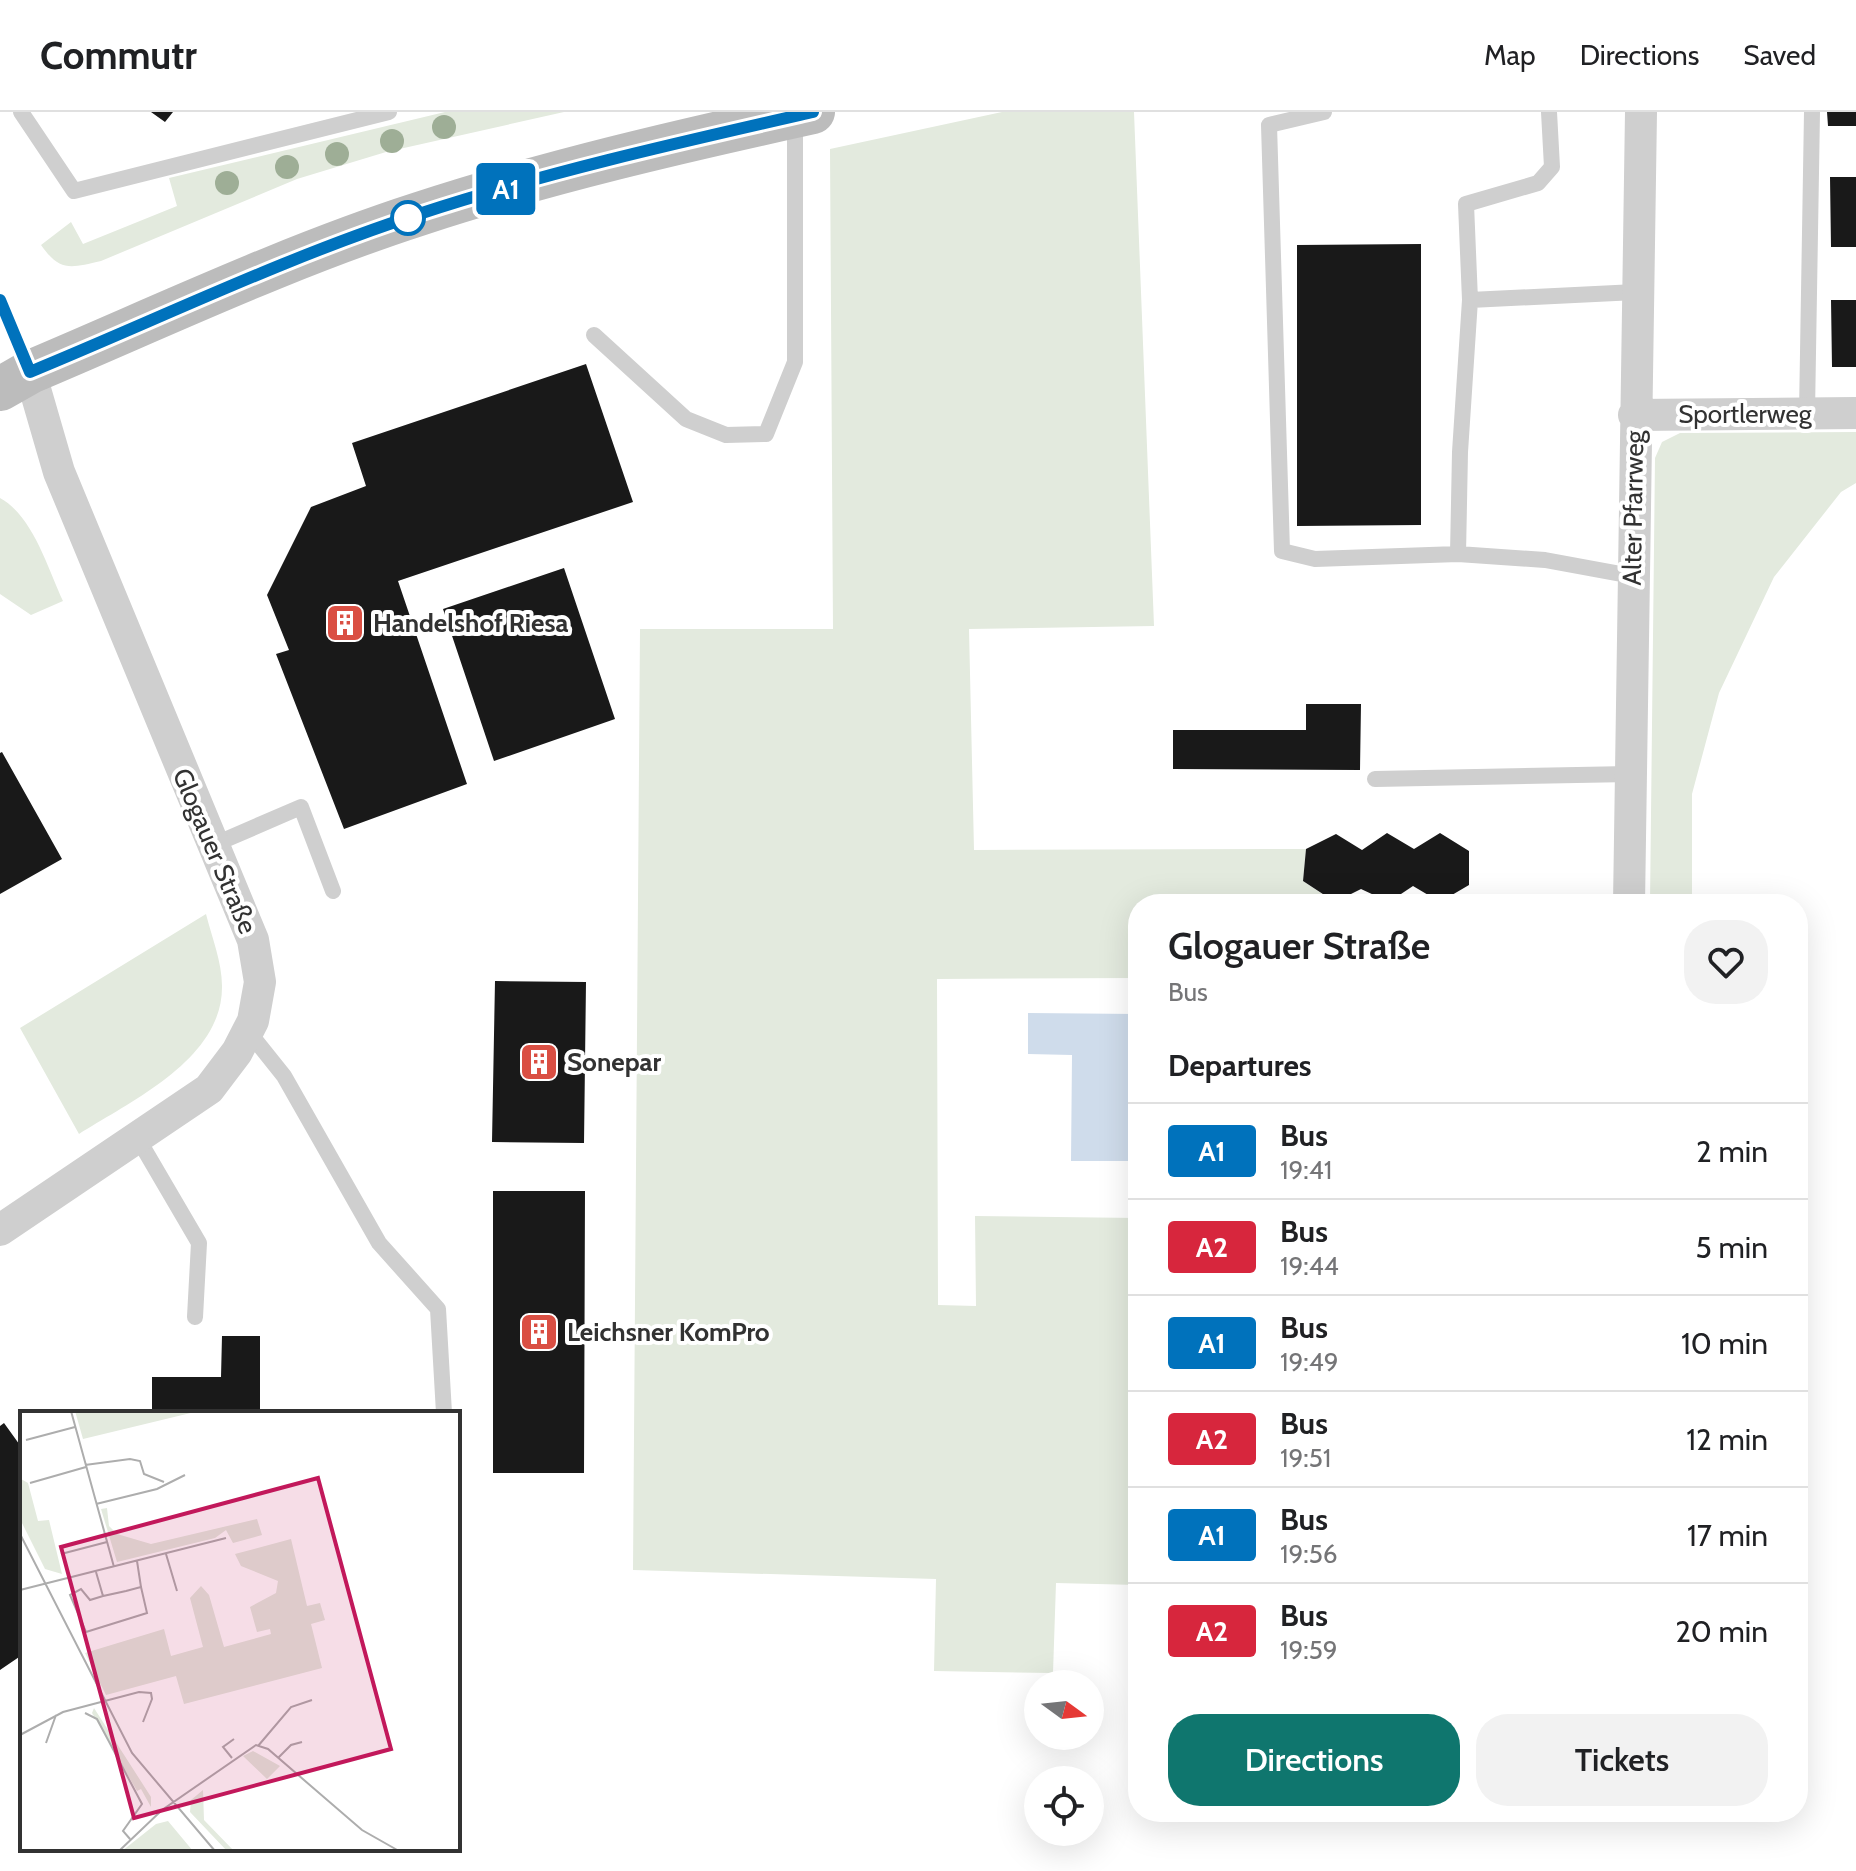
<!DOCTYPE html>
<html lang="en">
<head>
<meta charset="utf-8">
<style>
  :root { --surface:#fff; --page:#f2f2f2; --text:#202124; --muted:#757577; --line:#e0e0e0; --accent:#0f766e }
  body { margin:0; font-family:Cabin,sans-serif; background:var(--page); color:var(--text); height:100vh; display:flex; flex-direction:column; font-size:30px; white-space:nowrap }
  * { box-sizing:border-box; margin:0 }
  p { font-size:26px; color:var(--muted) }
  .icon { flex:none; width:44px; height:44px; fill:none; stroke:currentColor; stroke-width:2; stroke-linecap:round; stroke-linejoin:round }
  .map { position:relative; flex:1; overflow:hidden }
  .sheet { position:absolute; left:1128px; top:782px; width:680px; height:928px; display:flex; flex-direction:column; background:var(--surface); border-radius:32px; box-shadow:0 8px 32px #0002 }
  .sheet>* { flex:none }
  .badge { padding:0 16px; border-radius:6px; font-size:28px; line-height:52px }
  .needle { width:52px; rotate:105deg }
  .fabs { position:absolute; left:1024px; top:1558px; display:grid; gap:16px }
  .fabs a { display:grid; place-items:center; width:80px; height:80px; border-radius:50%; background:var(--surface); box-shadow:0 8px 32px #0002; font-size:40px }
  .map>.badge { position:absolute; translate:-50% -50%; box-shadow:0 0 0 4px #fff }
  h2 { padding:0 40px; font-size:30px; line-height:72px }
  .round { display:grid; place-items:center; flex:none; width:84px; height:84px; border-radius:32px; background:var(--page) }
  .overview { display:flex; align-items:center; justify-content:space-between; height:136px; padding:0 40px }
  h1 { font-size:38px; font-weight:600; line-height:60px }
  .cta { display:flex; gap:16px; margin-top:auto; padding:16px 40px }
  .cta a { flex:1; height:92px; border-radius:32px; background:var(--accent); color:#fff; font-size:32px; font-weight:600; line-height:92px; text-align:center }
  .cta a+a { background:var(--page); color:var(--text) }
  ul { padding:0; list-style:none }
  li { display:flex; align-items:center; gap:24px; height:96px; padding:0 40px; border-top:2px solid var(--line) }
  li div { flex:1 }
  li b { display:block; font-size:30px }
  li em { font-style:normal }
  li .badge { min-width:88px; font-weight:700; text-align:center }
  header { display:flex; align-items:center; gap:48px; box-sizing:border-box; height:112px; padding:0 40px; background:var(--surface); border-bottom:2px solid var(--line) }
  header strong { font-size:38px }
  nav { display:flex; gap:44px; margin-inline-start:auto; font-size:28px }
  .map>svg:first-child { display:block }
</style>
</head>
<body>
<header>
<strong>Commutr</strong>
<nav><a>Map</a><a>Directions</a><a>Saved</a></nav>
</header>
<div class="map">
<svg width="1856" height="1759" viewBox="0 0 1856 1759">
  <rect width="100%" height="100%" fill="#fff"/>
  <path fill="#e3eade" d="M445,0H564L386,40L297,67L101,149C70,156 60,160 41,133L71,110L83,132L177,94L169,66Z
    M1002,0H1134L1154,514L969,517L974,738L1306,737L1303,769L1337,792H1138V866L937,867L938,1193L976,1194L975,1104L1138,1106V1473L1056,1471L1053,1561L934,1559L936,1467L633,1458L640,517H833L830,37Z
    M1856,320V371L1841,380L1774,465L1719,581L1692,682V792H1650L1655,346L1662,330L1680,321Z
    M0,386C33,404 48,457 63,489L31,503L0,482Z
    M206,802C212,826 222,850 222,874C223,947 131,989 79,1022L20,916Z"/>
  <path fill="#cfdceb" d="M1028,901L1138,902V1049H1071L1072,943L1028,942Z"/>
  <path fill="#191919" d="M151,0H173L165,10Z
    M1827,0H1856V14H1828Z
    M1830,65H1856V135H1831Z
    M1421,132V413L1297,414V133Z
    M1831,188H1856V255H1832Z
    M586,252L633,390L398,469L467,672L344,717L276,542L289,538L267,483L311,395L366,374L352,331Z
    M564,456L615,607L494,649L443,497Z
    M1306,592H1361L1360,658L1173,657V618H1306Z
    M2,640L62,747L0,782V641Z
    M1387,721L1414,737L1440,721L1469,739V773L1440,790L1413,774L1389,790L1361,777L1335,790L1303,769L1306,737L1336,722L1362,738Z
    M1470,784L1484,792H1456Z
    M495,869L586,870L584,1031L492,1030Z
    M493,1079H585L584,1361H493Z
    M222,1224H260V1301H152V1265H221Z
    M4,1311L22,1336V1543L0,1558V1314Z"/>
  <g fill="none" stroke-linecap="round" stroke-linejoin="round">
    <path stroke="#cfcfcf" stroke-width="16" d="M21,0L74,79L389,0
      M1324,0L1269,13L1282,439L1315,447L1458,442
      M0,188L30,259
      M1470,188L1466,92L1538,71L1552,55L1549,0
      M594,223L686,307L726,323L766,322L795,250V6
      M1807,301L1812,0
      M1632,464L1545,448L1458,442L1460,340L1470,188L1636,180
      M1375,667L1630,662
      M213,733L301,695L333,779
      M248,919L284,964L379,1131L438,1197L444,1301
      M137,1025L199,1131L195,1205"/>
    <path stroke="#cfcfcf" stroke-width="32" d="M1634,303L1856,301
      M1629,792L1641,0
      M0,1118L209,977L237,940L253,909L260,870L253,828L59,360L30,260"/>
    <path stroke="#bcbcbc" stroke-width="44" d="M0,277L30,260C158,206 286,145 419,102C547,60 681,29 813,0"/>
  </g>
  <g fill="#9eae96">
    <circle cx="444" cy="15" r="12"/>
    <circle cx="392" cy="29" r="12"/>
    <circle cx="337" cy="42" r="12"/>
    <circle cx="287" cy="55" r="12"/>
    <circle cx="227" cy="71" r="12"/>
  </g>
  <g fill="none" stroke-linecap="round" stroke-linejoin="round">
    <defs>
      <path id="line" d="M0,188L30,260C159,207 286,145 419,102C547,60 681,30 813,0"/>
    </defs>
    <use href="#line" stroke="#fff" stroke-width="18"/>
    <use href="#line" stroke="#0072bc" stroke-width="12"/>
  </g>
  <defs>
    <symbol id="building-square" viewBox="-11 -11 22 22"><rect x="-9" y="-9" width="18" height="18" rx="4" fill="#da4f43" stroke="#fff"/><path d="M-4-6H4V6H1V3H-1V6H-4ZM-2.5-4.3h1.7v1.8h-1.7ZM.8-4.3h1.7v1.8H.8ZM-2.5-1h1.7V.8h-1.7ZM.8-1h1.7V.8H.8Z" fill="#fff"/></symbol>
  </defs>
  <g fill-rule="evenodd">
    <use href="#building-square" x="323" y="489" width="44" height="44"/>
    <use href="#building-square" x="517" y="928" width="44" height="44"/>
    <use href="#building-square" x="517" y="1198" width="44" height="44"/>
  </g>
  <circle fill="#fff" stroke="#0072bc" stroke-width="4" cx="408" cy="106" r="16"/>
  <g text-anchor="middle" stroke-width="8" stroke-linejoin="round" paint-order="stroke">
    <g font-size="26" fill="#323232" stroke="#fff">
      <text x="1745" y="311">Sportlerweg</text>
      <text transform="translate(1633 396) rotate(-89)" y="9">Alter Pfarrweg</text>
      <text transform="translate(215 739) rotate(67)" y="9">Glogauer Straße</text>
    </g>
    <g font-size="26" font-weight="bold" fill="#323232" stroke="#fff" text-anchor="start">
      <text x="373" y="520">Handelshof Riesa</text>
      <text x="567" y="959">Sonepar</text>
      <text x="567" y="1229">Leichsner KomPro</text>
    </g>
  </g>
  <g transform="translate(20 1299)">
    <rect width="440" height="440" fill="#fff"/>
    <path d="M55,0H179L63,28ZM1,68L8,72L18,110L29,109L42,163L25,158L0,108ZM87,97L89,115L97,123L131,133L237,108L242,124L213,132L206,119L195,127L97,151L81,98ZM271,128L287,195L300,192L305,209L291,213L302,257L164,293L156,265L86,284L65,242L144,218L151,245L183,236L170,187L181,175L189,184L204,236L251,223L250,218L237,221L230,196L256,182L258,170L221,155L215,143ZM74,297L131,386V396L121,378L117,380L72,302ZM233,340L260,355L247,368L223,345ZM183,379L184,409L214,440H207L170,401L171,389ZM148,410L173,440H102L136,413Z" fill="#e3eade"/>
    <path fill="none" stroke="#adadad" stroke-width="2" d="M51,0L94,156M6,29L55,16M65,54L110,48L120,50L124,63L144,71M10,72L66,56M76,93L137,78L165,64M0,123L112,342L195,440M41,143L87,131M146,143L157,180M76,161L83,185L106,180L121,176L117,150M0,179L206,127M83,185L70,189L61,178L50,184L66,221L127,202L121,176M65,302L77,308L122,393L103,420L110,428M0,324L43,301L119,281L131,282L132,288L123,311M26,332L36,304M238,335L271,296L292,289M212,347L203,336L214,328M258,347L271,334L282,331M99,440L142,399L236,334L248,338L342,419L379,440"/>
    <path fill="#c2185b" fill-opacity="0.15" stroke="#c2185b" stroke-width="4" d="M298,67L371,338L114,407L41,136Z"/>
    <rect width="440" height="440" fill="none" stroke="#323232" stroke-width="4"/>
  </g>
</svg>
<div class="fabs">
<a><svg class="needle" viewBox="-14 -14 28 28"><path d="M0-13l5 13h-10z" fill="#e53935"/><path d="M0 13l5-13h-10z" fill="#757577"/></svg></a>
<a><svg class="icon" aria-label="locate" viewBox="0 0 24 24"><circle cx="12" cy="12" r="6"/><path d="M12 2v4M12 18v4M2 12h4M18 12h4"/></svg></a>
</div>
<b class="badge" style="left:506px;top:77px;background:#0072bc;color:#fff">A1</b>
<section class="sheet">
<div class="overview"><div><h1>Glogauer Straße</h1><p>Bus</p></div><a class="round"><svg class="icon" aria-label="heart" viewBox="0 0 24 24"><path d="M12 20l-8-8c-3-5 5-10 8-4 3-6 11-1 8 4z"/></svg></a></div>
<h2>Departures</h2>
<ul>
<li><span class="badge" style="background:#0072bc;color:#fff">A1</span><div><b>Bus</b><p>19:41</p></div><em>2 min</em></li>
<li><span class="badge" style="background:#d7263d;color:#fff">A2</span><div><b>Bus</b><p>19:44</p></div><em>5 min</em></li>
<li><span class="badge" style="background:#0072bc;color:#fff">A1</span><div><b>Bus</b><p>19:49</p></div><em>10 min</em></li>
<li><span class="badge" style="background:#d7263d;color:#fff">A2</span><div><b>Bus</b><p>19:51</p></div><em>12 min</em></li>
<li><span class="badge" style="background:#0072bc;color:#fff">A1</span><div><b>Bus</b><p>19:56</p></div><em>17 min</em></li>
<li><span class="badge" style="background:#d7263d;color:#fff">A2</span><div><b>Bus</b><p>19:59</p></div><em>20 min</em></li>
</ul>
<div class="cta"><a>Directions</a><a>Tickets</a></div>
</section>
</div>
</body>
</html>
